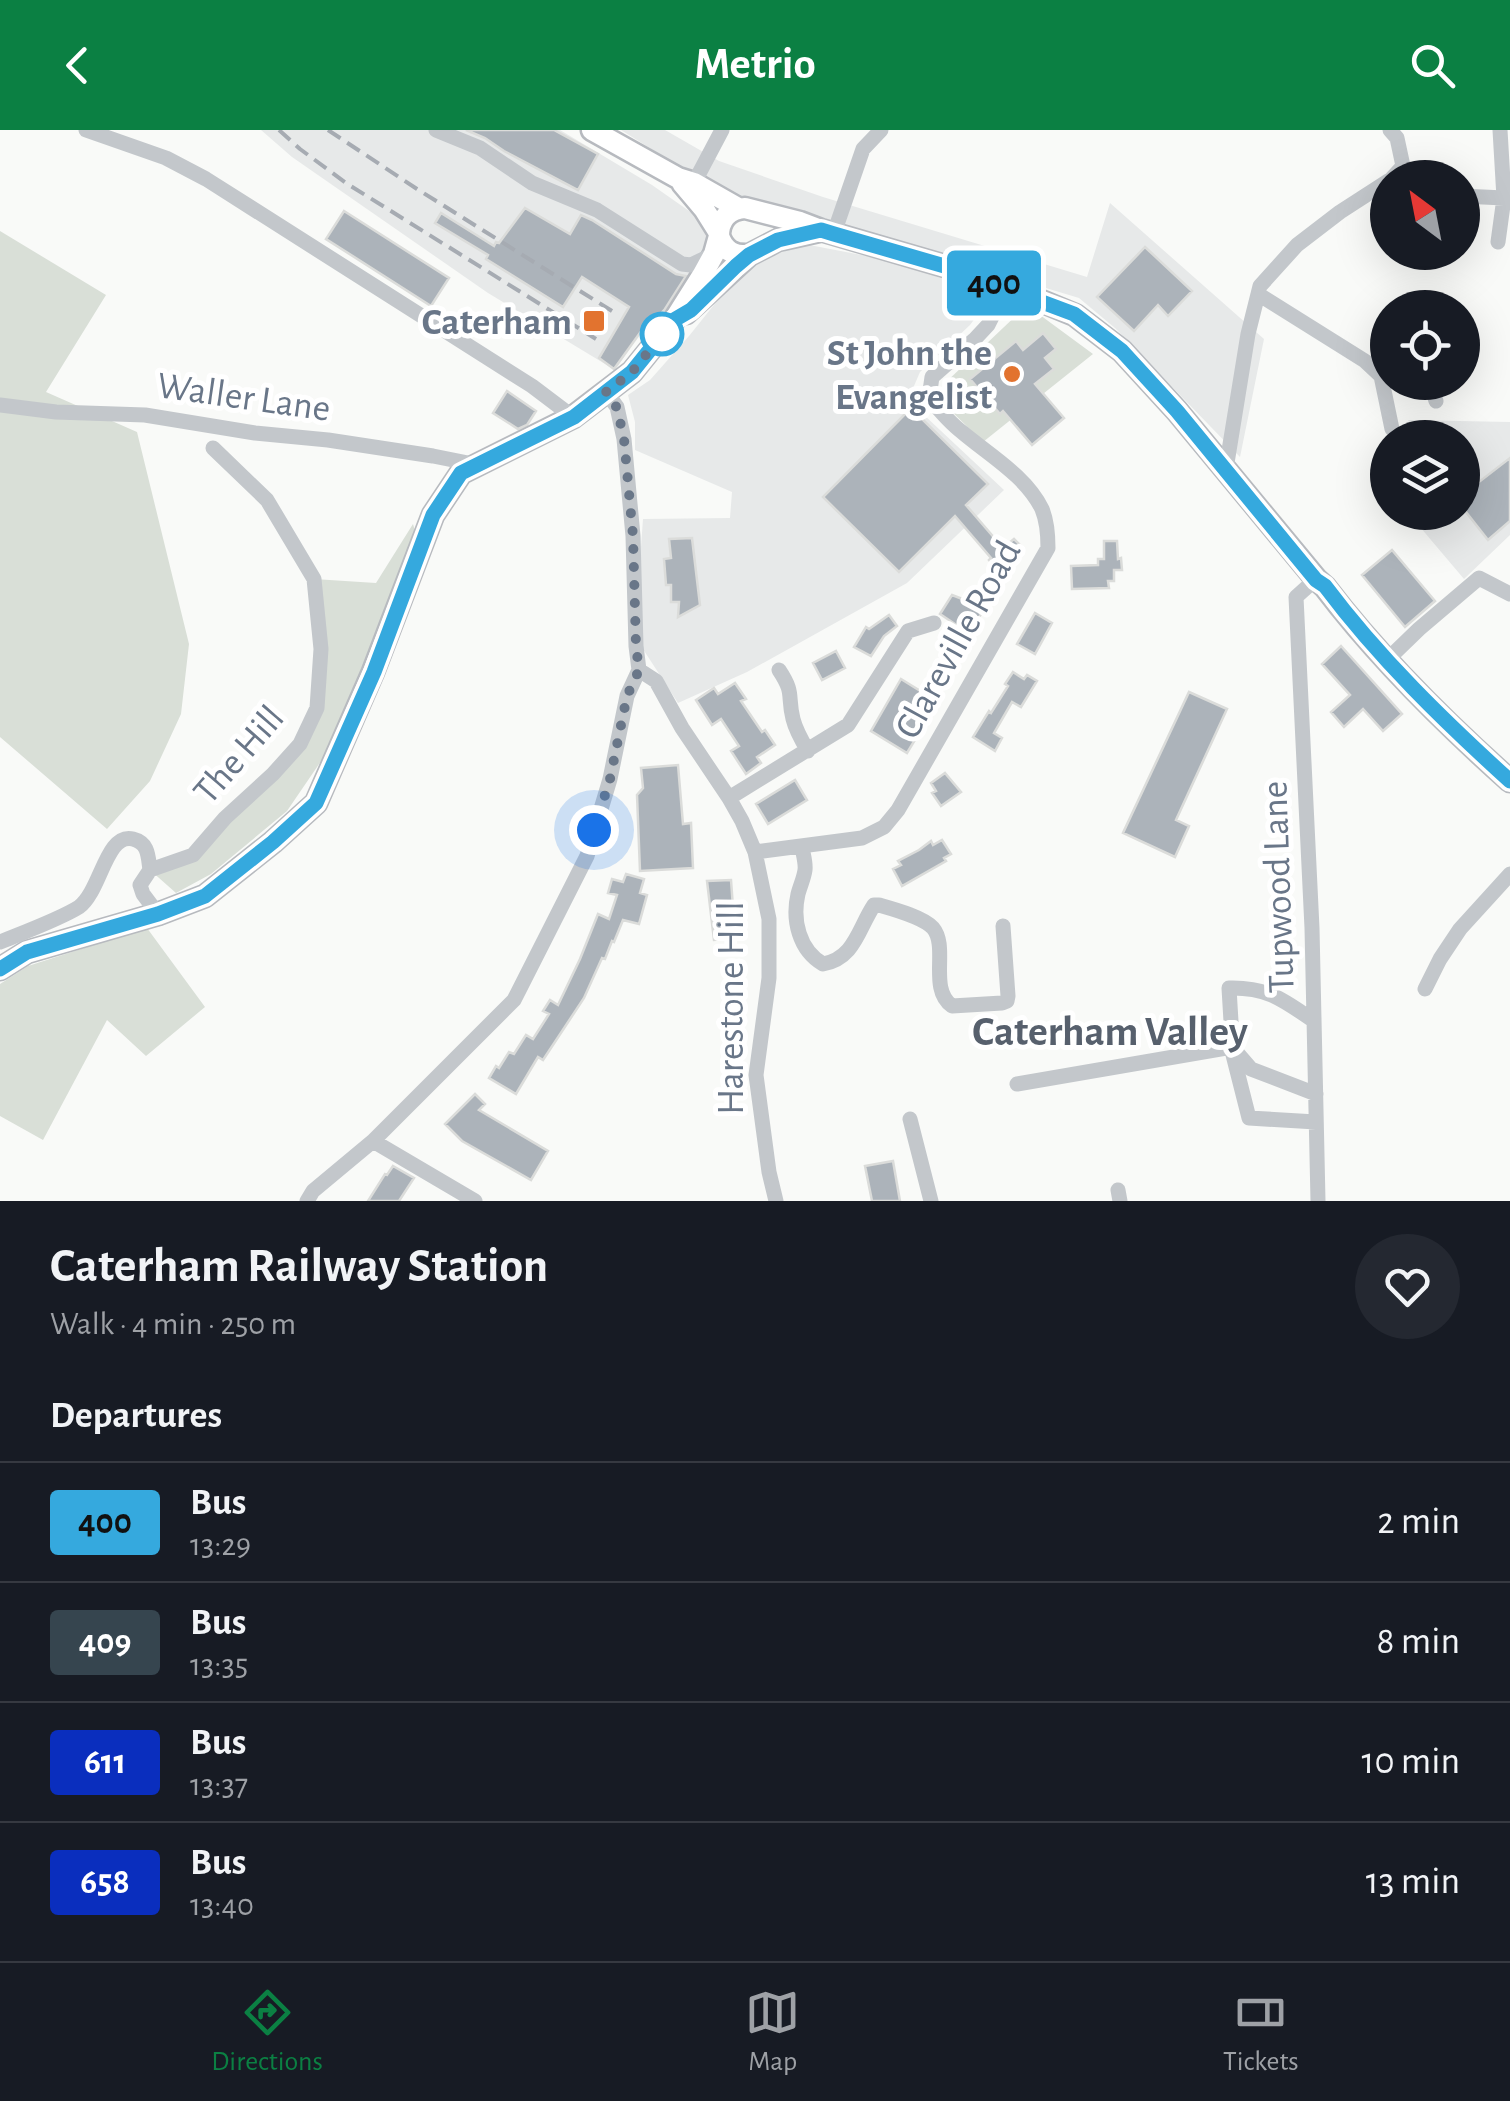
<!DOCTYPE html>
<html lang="en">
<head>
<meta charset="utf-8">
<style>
  :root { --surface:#171b24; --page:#242831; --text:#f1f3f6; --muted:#9ea1a6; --line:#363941; --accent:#0b8043 }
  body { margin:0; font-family:"Alegreya Sans",sans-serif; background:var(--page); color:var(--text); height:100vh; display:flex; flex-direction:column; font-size:38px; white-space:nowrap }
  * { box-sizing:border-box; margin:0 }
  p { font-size:32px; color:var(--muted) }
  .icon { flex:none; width:55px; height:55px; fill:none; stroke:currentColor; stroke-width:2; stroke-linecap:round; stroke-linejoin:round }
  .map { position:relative; height:1071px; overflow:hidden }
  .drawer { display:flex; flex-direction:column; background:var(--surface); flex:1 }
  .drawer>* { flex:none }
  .badge { padding:0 20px; border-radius:8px; font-size:35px; line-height:65px }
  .needle { width:65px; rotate:328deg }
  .fabs { position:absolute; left:1370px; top:30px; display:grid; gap:20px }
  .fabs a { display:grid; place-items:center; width:110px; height:110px; border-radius:50%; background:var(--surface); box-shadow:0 10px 40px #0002; font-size:50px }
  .you { position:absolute; width:50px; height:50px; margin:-25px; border:8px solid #fff; border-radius:50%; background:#1a73e8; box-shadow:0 0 0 15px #1a73e833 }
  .map>.badge { position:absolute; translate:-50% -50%; box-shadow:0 0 0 5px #fff }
  h2 { padding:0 50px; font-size:38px; line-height:90px }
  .round { display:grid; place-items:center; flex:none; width:105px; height:105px; border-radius:52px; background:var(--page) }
  .head { display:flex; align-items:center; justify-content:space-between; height:170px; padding:0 50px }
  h1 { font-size:48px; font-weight:700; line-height:75px }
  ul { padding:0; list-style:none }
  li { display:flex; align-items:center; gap:30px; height:120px; padding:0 50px; border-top:2px solid var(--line) }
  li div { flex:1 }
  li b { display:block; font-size:38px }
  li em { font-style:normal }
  li .badge { min-width:110px; font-weight:700; text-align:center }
  header { display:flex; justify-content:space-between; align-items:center; height:130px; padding:0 50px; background:var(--accent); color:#fff; font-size:45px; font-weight:700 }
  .menu { display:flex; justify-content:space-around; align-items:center; height:140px; border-top:2px solid var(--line); background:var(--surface); font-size:28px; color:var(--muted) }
  .menu a { display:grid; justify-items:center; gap:5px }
  .menu .selected { color:var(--accent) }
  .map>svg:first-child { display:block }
</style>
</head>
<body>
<header><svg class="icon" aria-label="back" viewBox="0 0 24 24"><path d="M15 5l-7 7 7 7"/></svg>Metrio<svg class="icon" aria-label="search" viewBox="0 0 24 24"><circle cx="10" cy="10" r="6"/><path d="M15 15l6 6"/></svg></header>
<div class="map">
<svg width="1510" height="1071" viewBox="0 0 1510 1071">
  <rect width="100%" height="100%" fill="#f9faf8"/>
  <path fill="#e7e9e9" d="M261,0H560L652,55L702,90L711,116L692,148L657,188L650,189L615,240L488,163L292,27Z
    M621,0H665L719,31L823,67L1087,147L1110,73L1264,209L1240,327L1115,198L1079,168L848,98L731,69Z
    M804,114L893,131L963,156L973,163L978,176L976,187L970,195L920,242L908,270L1004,360L907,453L747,542L678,573L641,516L640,431L643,389L730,388L732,362L635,320V292L628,265L650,250L689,206L745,136Z
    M1408,290L1510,292V405L1464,449L1409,384L1462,382V308L1418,307Z"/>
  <path fill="#d9dfd7" d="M0,101L106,165L46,262L137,302L189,514L181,584L150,651L107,699L0,607Z
    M1023,179L1040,185L1093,224L983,312L945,275L944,254Z
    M413,394L417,408L330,618L287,681L211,744L176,763L150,740L193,725L300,614L317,578L314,449L376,453Z
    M147,798L205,877L146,926L107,890L43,1010L0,986V854L28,836Z"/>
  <path fill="#acb3ba" stroke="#dbdcda" stroke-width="2.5" d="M466,0H554L598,24L578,60L504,21L485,8Z
    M525,78L570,104L581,85L592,90L676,144L686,146L665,179L657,188L650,189L614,239L599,228L629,177L582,147L563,177L486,129L488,125L435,93L441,83L494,116L496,112L499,113Z
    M344,81L449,148L431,176L326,109Z
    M1145,117L1192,161L1168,186L1158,175L1134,201L1097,167Z
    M1043,203L1056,219L1045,228L1054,239L1035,254L1064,288L1032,315L1003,281L1000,284L970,249L1016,211L1023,220Z
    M507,261L536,281L527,295L518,299L493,283Z
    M911,278L988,354L966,375L1003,418L1014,409L1021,416L996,438L989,430L991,428L955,386L899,442L823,367Z
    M1510,328V391L1488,410L1462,377V365Z
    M692,408L700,475L678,487L679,472H671V455H666L664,429L671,428L669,409Z
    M1104,411H1117L1118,429L1121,428L1122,440H1114V451H1108L1109,458L1072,459L1071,436L1098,435V429H1104Z
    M1392,420L1435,471L1405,497L1362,445Z
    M952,465L965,470L971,466H975L983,481L956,524L944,517L958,496L940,484Z
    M1035,483L1052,493L1035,524L1017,514Z
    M889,485L897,496L884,506L871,526L854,517L866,497L869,499Z
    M1341,516L1402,584L1383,601L1363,579L1344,597L1331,582L1350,565L1322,534Z
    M836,521L845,538L822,550L813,533Z
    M1013,542L1024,549L1027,545L1037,551L1021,577L1012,572L994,603L1002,608L995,621L973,607L989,581L991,583L1008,556L1005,554Z
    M901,549L938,572L907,623L871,601Z
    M735,553L746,569L741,571L762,602L765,600L775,615L757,627L761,633L746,644L731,621L739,616L721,589L712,595L696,570L714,558L718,564Z
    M1189,562L1227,579L1176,690L1189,696L1175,727L1123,703Z
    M678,635L683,694L691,693L693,738L640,741L637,665L643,658L641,638Z
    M945,643L961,662L941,676L932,663L936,661L931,653Z
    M795,650L807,670L768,694L756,674Z
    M942,710L951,724L944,728L946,731L902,756L893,739L901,735L898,731L919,720L931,711L933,715Z
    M626,744L644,749L640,763L647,765L639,794L623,790L614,812L612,811L605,829L602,828L584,868L543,930L538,927L516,964L489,948L496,936L499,938L509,922L514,924L526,905L533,909L549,884L543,881L550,870L558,875L580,829L598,784L609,789L617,765L608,763L612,749L623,752Z
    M731,750L734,791H736L738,808L714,810L707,751Z
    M475,964L485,974L479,980L548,1021L531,1050L462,1011L445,994Z
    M893,1031L900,1071H872L865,1036Z
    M393,1036L414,1048L399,1071H368L385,1044L387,1045Z"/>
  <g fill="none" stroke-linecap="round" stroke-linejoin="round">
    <defs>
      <path id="major" d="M592,0L678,48L694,53L738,78
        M682,53L704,79L719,103
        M749,125C734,126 724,121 719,106C719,90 728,79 745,78L800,92L821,100L948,137L1007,157L1075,185L1122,221L1177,281L1316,449L1325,457C1379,528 1444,592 1510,651
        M686,183L749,125L778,110L819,101
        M0,839L27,822L158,784L205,766L273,712L316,673L373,542L433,385L461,343L573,287L632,242L674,190L703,144L714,124L719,106"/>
    </defs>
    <use href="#major" stroke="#b7babf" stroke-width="25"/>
    <path stroke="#c3c7cb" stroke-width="15" d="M86,0L166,28L206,49L532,256L573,287
      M436,0L480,18L532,53L597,80L682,134L691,135L714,124
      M1390,0L1397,8L1403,36L1392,48
      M1403,36L1423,48
      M694,53L722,0
      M1462,66L1504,68
      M834,103L863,19L881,0
      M1498,112L1504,68L1500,0
      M1258,164L1365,231L1381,246L1392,299
      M1430,252L1436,271
      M0,275L56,282L145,285L255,303L328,310L433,326L478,335
      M1226,339L1248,204L1260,156L1297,115L1340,82L1388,51
      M1316,449L1296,467L1312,798L1318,1071
      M1387,530L1419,499L1479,448L1510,464
      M639,540L656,551L682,598L729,668L742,691L755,722L769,789V848L756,945L769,1042L776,1071
      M779,540C795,564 787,565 793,589C796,601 802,611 808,621
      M729,668L848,595L908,501L934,493
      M802,717C803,724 806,733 805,740C804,748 800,756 798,764C792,790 799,820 823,834C855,828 858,799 874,775H879C893,779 923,787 933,798C949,817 928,859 952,876L1002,873L1007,871L1008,866L1003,796
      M755,722L862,708L884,697L898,680L1048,418C1048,405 1047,391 1042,379C1026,346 989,325 962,302C950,293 939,280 929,268L932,247L974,210L988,195L1007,157
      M158,784L143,764L140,755L150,740L193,725L225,688L273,644L300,614L317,578L321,519L314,449L267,370L213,318
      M0,812C22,803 60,789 79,777C101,761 106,702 133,709C149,713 148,727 150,740
      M1425,859L1440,829L1460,799L1510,744
      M1314,891C1283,870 1268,857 1229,858L1233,925L1249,988L1316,992
      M1017,954L1232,917L1251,939L1316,964
      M910,989L931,1071
      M373,1011L475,1071
      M1118,1060L1120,1071
      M307,1071L313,1061L373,1011L514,870L587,726L610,649L627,566L639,540L636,516L633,406L624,309L617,277L606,262"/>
    <use href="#major" stroke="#fff" stroke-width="20"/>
    <path stroke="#a6abb2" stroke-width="4" stroke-dasharray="15 8" stroke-linecap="butt" d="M279,0L300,19L346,53L596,209
      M328,0L417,59L612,181"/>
  </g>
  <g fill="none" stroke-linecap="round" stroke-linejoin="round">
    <defs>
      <path id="line" d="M0,839L27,822L158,784L205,766L273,712L316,673L374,542L433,385L461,343L574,287L632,242L674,190L691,180L736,136L749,125L778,110L821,100L834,104L948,137L1074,184L1122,221L1177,281L1316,450L1325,456C1379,528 1444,591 1510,651"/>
    </defs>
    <use href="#line" stroke="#fff" stroke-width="22"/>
    <use href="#line" stroke="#35a9de" stroke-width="15"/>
    <path stroke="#697688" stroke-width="10" stroke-dasharray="0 18" d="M594,700L610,649L627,566L639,540L636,516L633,406L624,309L617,278L606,262L632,242L666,200L662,204"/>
  </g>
  <g fill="#e2732f" stroke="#fff" stroke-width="4">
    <rect x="582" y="179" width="24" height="24" rx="5"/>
    <circle cx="1012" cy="244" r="10"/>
  </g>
  <circle fill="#fff" stroke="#35a9de" stroke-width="5" cx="662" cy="204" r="20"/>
  <g text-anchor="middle" stroke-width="10" stroke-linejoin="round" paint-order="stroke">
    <g font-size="38" font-weight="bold" fill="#697688" stroke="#fff" text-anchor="end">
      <text x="572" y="204">Caterham</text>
      <text x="992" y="235">St John the<tspan x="992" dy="44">Evangelist</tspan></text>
    </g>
    <g font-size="38" fill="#697688" stroke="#fff">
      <text transform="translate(244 266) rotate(8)" y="13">Waller Lane</text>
      <text transform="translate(957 509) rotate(-61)" y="13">Clareville Road</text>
      <text transform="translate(238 624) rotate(-49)" y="13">The Hill</text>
      <text transform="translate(1277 757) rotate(-92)" y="13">Tupwood Lane</text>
      <text transform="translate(730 878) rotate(-90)" y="13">Harestone Hill</text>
    </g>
    <g font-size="42" font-weight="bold" fill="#57606d" stroke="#fff">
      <text x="1110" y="915">Caterham Valley</text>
    </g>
  </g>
</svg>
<div class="fabs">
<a><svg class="needle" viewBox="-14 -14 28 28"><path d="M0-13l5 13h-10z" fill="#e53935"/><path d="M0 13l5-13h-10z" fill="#9ea1a6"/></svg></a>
<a><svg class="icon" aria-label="locate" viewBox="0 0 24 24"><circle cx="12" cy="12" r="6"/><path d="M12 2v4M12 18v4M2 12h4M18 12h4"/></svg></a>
<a><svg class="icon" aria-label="layers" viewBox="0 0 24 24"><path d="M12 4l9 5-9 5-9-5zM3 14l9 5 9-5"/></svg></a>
</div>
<div class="you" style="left:594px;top:700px"></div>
<b class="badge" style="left:994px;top:153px;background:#35a9de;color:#111">400</b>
</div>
<section class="drawer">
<div class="head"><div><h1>Caterham Railway Station</h1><p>Walk · 4 min · 250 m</p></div><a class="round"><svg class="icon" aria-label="heart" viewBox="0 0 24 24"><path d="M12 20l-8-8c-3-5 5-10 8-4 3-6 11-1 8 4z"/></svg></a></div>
<h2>Departures</h2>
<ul>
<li><span class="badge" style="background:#35a9de;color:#111">400</span><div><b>Bus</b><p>13:29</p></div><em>2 min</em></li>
<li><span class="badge" style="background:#36454f;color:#fff">409</span><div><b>Bus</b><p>13:35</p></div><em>8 min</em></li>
<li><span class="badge" style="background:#0a2ebe;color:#fff">611</span><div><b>Bus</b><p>13:37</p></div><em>10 min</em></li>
<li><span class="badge" style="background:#0a2ebe;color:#fff">658</span><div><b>Bus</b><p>13:40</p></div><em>13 min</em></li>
</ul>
</section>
<nav class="menu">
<a class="selected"><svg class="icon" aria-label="directions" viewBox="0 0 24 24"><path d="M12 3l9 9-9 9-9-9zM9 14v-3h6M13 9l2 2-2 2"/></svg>Directions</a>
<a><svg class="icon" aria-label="map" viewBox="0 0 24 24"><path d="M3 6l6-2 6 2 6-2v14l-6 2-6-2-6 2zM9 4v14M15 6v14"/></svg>Map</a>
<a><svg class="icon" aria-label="tickets" viewBox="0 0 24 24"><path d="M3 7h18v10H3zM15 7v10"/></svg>Tickets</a>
</nav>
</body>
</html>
